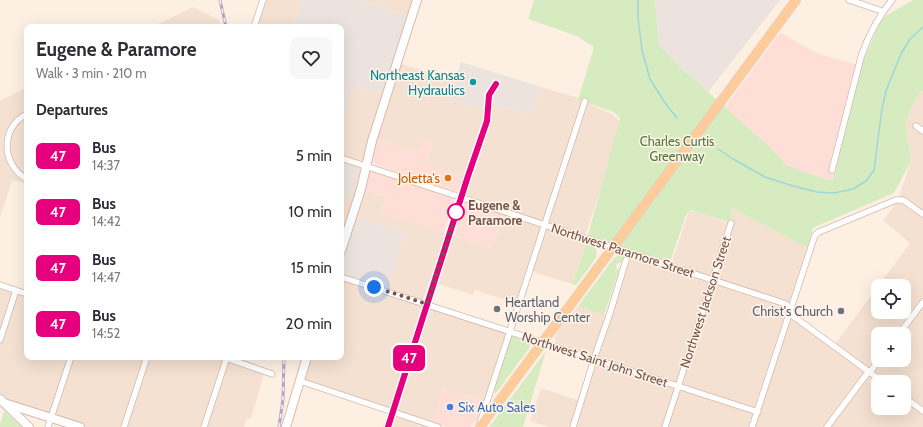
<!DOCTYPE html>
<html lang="en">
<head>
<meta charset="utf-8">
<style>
  :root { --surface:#fff; --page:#f7f7f7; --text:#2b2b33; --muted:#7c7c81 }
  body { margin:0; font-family:Cabin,sans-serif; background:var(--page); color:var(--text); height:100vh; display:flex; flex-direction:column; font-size:15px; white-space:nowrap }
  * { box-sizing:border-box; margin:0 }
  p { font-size:13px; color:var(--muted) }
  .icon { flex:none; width:22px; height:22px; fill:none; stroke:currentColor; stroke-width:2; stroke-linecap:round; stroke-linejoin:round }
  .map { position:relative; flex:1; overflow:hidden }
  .drawer { position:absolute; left:24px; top:24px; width:320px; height:336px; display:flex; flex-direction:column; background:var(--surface); border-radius:8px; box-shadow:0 4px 16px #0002 }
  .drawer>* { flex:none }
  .badge { padding:0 8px; border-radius:6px; font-size:14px; line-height:26px }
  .tools { position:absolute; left:871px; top:279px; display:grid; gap:8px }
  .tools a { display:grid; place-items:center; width:40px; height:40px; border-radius:8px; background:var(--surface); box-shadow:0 4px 16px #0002; font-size:20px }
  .you { position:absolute; width:20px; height:20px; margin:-10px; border:3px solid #fff; border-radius:50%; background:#1a73e8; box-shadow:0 0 0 6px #1a73e833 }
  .map>.badge { position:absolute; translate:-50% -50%; box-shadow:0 0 0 2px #fff }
  h2 { padding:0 12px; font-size:15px; line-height:36px }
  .round { display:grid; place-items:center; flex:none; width:42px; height:42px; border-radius:8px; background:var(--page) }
  .overview { display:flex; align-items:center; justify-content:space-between; height:68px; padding:0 12px }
  h1 { font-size:19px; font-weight:700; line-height:30px }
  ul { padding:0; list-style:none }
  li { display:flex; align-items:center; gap:12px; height:56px; padding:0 12px }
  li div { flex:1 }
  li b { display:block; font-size:15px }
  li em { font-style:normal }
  li .badge { min-width:44px; font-weight:700; text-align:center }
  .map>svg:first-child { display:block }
</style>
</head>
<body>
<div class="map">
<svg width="923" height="427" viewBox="0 0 923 427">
  <rect width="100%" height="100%" fill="#fdf0e3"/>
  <path fill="#f5e1d1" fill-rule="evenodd" d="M265,0H302L293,27H256Z
    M358,0H414L408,16Z
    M193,7L219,20L221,27H152Z
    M399,63L455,81L449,99L491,112L493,105L532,115L541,87L579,98L593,106L612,114L618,119L621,128L586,233L585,234H582L469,196L466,194V191L470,178L426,164L433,142L417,152L377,139Z
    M353,85L384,95L364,157L363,160L360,161L341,156V123Z
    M27,87V184L12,180L0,218V101Z
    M923,91V212L904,198L899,197L911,161L906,125L910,109L921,92Z
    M363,190L386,197L381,213L492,248L504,214L587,242L572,284L527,270L515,303L475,290L473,295L429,281L421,306L500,331L504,333L505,335L484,401L443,388L432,427H390L395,411L306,380L304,379L310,357H341V280L385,293L405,233L355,216Z
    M341,193L355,198L341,241Z
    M898,201L904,202L923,217V427H754L789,321L791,320H793L797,321L833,347L910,243L883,220ZM878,286H904V312H878ZM878,334H904V360H878ZM878,382H904V408H878Z
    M732,208L807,248L748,427H549L530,421L541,388L583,402L598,357L556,342L555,339L557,332L578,306L611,317L631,257L670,268L688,214L690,212L696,211L727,223Z
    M0,286L27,295V357H223L264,373L251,419L247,418L244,427H87L8,400L0,395Z"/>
  <path fill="#feded7" d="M780,32L816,53L861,66L833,180H828L786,165L771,148L725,107Z
    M422,138L433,142L426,164L466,177L461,189L460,192H457L376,165L373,162L372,159V155L377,139L417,152Z
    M371,171L451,198L453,200L454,203L444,233L381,213L386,197L363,190L368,175L369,173Z
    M467,202L504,214L492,248L452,235L462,204L464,203Z
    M443,388L484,401L479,417L471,427H446L432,422Z"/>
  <path fill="#ece3de" d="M302,0H358L408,16L384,95L353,85L341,123V27H293Z
    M655,0H780L708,92L681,68L659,45Z
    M461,62L541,87L532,115L494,105L491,112L449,99Z
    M341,161L360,168L362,171L355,198L341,193Z
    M355,216L405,233L387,289L345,275L341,273V259Z"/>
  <path fill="#d7ebc1" d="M534,0H652L655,1L659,45L681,68L771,148L786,165L828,180H833L861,66L882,18L913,0H923V91L921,92L910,109L906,125L911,161L894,193L813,228L807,248L732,208L731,223L691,210L686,215L669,265L587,239L620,118L614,112L578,100L594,47L577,36L528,19Z
    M587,242C595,244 598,250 596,258L576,285L572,284Z
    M620,254H624L631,257L629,261L623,260L620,263H617L616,268L619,270L604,315L578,306L614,258Z
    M514,335L529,341L530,343V347L496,393H495L494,391L511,337Z
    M546,351L523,427H489Z
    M4,411L21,427H0V424Z"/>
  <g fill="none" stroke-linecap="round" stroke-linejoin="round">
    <path stroke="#9dd7d9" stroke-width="1.5" d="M638,0V17L642,50L650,79L665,103L677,118
      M718,149L733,159L765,177L793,186L817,192L834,193L853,189L866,181L874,170L879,131L882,109L886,91L901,54L910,39L923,27"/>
    <defs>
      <path id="minor" d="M849,0L882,11
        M254,27L263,0
        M27,114C0,127 1,165 27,179
        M916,126L923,131
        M341,158L786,304L793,316L883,382
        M832,170L861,57C868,36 878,17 892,0
        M341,277L758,412
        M0,285L27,294
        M899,334L923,302
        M0,340L16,290
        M224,357L272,374
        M870,372L879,360
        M300,381L438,427
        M904,397L923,411
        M480,423L585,101
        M48,427L71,357
        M124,427L147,357
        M204,427L227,357
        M387,427L468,176L487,121L489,95L496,84
        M573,427L596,353L610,313L626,260
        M665,427L731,223
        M752,427L815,235L819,232L896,200H903L923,214
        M827,427L869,371"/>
      <path id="secondary" d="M341,251L361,189L372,141L417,0
        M0,399L29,427
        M4,403L80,427
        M286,427L307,357"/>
      <path id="primary" d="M480,427L796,0"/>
    </defs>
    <use href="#minor" stroke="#d1b8ac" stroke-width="7"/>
    <use href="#secondary" stroke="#d7b9ab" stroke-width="10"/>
    <use href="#primary" stroke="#d9cfcc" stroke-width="10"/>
    <use href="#minor" stroke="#fff" stroke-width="5.5"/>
    <use href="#secondary" stroke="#fff" stroke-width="8"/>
    <use href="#primary" stroke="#fecc9a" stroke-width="9"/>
    <defs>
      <path id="rail" d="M220,0L226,27
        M279,427L283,399L284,357"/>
    </defs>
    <use href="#rail" stroke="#b1a2c7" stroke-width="3"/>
    <use href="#rail" stroke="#fff4ea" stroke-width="1.5" stroke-dasharray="4.5" stroke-linecap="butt"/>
  </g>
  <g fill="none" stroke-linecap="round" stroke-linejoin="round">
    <defs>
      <path id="line" d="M388,427L468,176L487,121L489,95L496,84"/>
    </defs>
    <use href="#line" stroke="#fff" stroke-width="9"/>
    <use href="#line" stroke="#e6007e" stroke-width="6"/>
    <path stroke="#765348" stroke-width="4" stroke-dasharray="0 7.2" d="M374,287L427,304L457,211L456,212"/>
  </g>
  <circle fill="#0f9aa8" stroke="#fff4ea" stroke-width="1.5" cx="473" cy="82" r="4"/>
  <circle fill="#e8710a" stroke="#fff4ea" stroke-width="1.5" cx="448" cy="178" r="4"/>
  <circle fill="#fff" stroke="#e6007e" stroke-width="2" cx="456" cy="212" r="8"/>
  <g fill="#6b7280" stroke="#fff4ea" stroke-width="1.5">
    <circle cx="497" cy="309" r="4"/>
    <circle cx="841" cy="311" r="4"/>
  </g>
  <circle fill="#3f7fe0" stroke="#fff4ea" stroke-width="1.5" cx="450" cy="407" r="4"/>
  <g text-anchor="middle" stroke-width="3" stroke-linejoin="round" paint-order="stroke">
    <g font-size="13" fill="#0d838f" stroke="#fff4ea" text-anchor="end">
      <text x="465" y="80">Northeast Kansas<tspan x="465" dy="15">Hydraulics</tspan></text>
    </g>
    <g font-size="13" fill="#55763d" stroke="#fff4ea">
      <text x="677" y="146">Charles Curtis<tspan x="677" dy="15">Greenway</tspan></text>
    </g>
    <g font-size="13" fill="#c56008" stroke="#fff4ea" text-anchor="end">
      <text x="440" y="183">Joletta's</text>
    </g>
    <g font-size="13" font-weight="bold" fill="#765348" stroke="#fff4ea" text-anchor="start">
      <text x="468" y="210">Eugene &amp;<tspan x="468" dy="15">Paramore</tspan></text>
    </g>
    <g font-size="13" fill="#765348" stroke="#fff4ea">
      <text transform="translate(623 250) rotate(18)" y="5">Northwest Paramore Street</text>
      <text transform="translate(705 302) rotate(-72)" y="5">Northwest Jackson Street</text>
      <text transform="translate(595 359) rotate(18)" y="5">Northwest Saint John Street</text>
    </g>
    <g font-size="13" fill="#5b616d" stroke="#fff4ea" text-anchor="start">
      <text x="505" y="307">Heartland<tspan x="505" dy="15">Worship Center</tspan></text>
      <text x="833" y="316" text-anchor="end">Christ's Church</text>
    </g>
    <g font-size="13" fill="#366cbe" stroke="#fff4ea" text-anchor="start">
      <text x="458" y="412">Six Auto Sales</text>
    </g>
  </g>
</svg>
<div class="tools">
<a><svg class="icon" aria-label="locate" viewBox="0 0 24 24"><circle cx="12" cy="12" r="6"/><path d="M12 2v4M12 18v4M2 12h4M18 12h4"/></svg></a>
<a>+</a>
<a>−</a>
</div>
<div class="you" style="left:374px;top:287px"></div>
<b class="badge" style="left:409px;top:358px;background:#e6007e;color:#fff">47</b>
<section class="drawer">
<div class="overview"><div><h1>Eugene &amp; Paramore</h1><p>Walk · 3 min · 210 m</p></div><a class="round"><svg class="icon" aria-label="heart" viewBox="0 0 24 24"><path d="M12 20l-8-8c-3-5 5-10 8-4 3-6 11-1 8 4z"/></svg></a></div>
<h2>Departures</h2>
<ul>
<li><span class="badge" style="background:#e6007e;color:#fff">47</span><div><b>Bus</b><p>14:37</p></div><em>5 min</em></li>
<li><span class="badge" style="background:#e6007e;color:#fff">47</span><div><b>Bus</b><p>14:42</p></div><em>10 min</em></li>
<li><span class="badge" style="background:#e6007e;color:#fff">47</span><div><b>Bus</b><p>14:47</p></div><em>15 min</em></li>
<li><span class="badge" style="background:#e6007e;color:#fff">47</span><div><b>Bus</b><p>14:52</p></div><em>20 min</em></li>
</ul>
</section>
</div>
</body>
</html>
